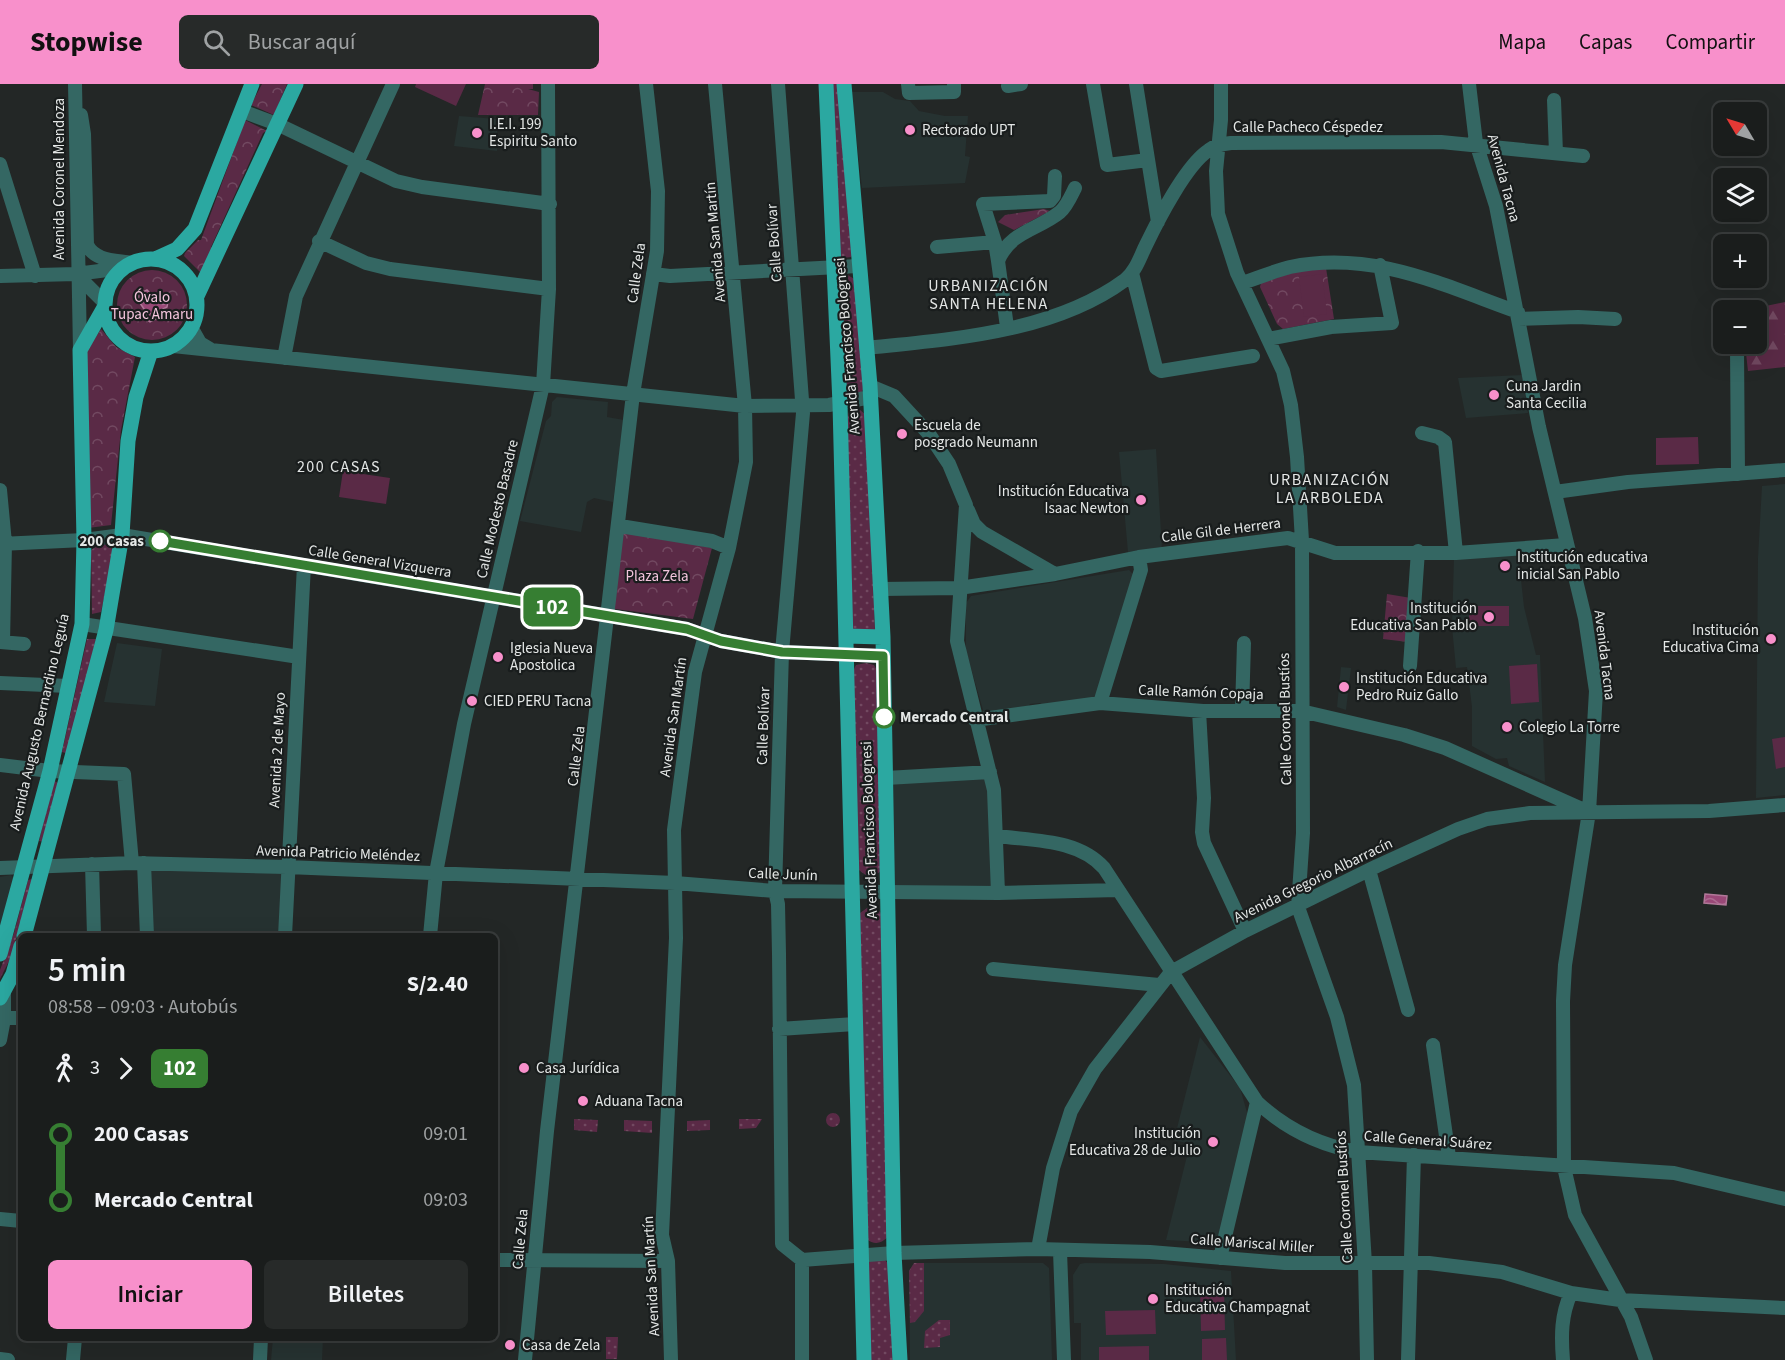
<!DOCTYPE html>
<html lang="es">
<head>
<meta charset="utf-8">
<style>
  :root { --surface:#1a1d1c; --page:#272a29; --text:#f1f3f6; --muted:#9fa2a3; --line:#383b3b; --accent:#f890cb }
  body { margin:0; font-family:"Source Sans 3",sans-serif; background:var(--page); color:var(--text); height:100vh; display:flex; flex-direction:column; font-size:22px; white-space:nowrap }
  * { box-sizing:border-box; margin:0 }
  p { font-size:20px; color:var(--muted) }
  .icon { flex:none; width:33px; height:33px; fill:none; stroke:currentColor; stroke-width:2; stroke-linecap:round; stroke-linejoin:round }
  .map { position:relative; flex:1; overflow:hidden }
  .details { position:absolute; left:18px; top:849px; width:480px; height:408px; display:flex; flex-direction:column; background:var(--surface); border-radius:9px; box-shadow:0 6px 24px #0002,0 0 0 2px var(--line) }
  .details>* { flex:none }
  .badge { padding:0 12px; border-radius:9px; font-size:21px; line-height:39px }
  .needle { width:39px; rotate:308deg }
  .tools { position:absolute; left:1713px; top:18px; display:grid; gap:12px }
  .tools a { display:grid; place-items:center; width:54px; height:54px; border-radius:9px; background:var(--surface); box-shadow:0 6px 24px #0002,0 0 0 2px var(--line); font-size:30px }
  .map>.badge { position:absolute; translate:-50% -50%; box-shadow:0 0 0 3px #fff }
  .legs { display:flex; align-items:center; gap:9px; height:66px; padding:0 30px; font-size:20px }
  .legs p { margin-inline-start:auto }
  .headline { display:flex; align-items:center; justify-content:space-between; height:102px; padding:0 30px }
  h1 { font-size:33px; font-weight:600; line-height:45px }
  .action { display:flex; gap:12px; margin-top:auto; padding:12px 30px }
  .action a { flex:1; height:69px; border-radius:9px; background:var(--accent); color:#111; font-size:24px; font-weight:600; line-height:69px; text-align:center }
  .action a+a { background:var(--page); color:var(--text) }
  ul { padding:0 30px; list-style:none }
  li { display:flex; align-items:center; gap:21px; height:66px; font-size:22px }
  li i { display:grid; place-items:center; width:9px; height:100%; margin:0 8px; background:currentColor }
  li i::after { content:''; width:15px; height:15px; margin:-8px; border:4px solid; border-radius:50%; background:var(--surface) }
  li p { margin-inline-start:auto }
  li:first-child i { background:linear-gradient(#0000 50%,currentColor 0) }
  li:last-child i { background:linear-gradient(currentColor 50%,#0000 0) }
  header { display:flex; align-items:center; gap:36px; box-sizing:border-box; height:84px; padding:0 30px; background:var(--accent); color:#111 }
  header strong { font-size:28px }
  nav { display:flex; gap:33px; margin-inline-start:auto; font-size:21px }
  .search { width:420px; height:54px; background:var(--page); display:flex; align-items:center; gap:15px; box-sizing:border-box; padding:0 21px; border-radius:9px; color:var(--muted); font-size:22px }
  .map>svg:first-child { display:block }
</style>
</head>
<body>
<header>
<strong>Stopwise</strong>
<div class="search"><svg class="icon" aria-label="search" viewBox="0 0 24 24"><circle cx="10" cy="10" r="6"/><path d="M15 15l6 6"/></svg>Buscar aquí</div>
<nav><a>Mapa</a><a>Capas</a><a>Compartir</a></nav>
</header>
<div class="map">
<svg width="1785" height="1276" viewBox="0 0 1785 1276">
  <defs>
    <pattern id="grass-dots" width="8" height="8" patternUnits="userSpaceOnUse" patternTransform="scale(1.5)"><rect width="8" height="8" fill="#5a2a46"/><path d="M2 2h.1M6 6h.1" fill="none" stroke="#724961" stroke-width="1.8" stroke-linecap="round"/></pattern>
    <pattern id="forest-firs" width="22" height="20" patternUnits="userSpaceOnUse" patternTransform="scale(1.5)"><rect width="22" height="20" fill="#5a2a46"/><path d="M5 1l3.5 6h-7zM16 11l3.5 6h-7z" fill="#724961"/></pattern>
    <pattern id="park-crowns" width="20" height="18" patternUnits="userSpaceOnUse" patternTransform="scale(1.5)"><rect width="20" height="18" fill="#5a2a46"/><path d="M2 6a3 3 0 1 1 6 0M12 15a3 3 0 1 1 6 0" fill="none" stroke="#724961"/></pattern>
    <pattern id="water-waves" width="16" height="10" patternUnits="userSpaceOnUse" patternTransform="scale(1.5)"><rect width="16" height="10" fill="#994877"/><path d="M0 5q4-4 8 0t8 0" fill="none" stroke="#ac6b91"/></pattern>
  </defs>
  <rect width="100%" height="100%" fill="#232726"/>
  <path fill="#263231" d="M851,8H883L895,15L910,17L919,27L945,32H968L965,72L970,73L965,99L862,104Z
    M459,32L497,35V67L454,62Z
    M1523,291L1528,329L1466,334L1458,294Z
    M557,313L608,318L607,333L624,336L613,418L594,414L587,418L581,448L520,437L546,337L551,332L552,318Z
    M1156,365L1162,465L1128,468L1119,368Z
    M1785,400V711L1756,714L1758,474L1762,402Z
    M1518,469L1524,523L1536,571H1540L1545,698L1509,682L1507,674L1496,675L1472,662V623L1467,583L1456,584L1452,543L1454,473Z
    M1129,486L1134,491L1095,616L1045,623L1040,619L1030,620L1026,625L986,629L983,626L966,567V519L971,512Z
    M117,559L162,565L155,622L104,618Z
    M1341,583L1351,584L1346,626L1337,623Z
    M990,688L998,809L889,807L886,694Z
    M144,779L287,783L285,852H147Z
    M11,791L15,796L0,848V793Z
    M1200,953L1240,1004L1248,1032L1220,1159L1166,1156L1190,1060L1174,1056Z
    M914,1179H1043L1049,1184L1052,1276H910L909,1187Z
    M1085,1179L1164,1180L1231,1187L1236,1276H1081V1239H1074L1073,1191L1080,1180Z
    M273,1254H323L322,1276H271Z"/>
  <path fill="url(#grass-dots)" d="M829,0H841L854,169L851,173L843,174L838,169Z
    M846,190L856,196L864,304L860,311L852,312L847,308L841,195Z
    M859,325L867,332L875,547L855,548L851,544L845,336L849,329Z
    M108,460L115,464L101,528L92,530L91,466L99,461Z
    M87,555H96L69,670L62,668Z
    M866,579L874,581L879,590L883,785C874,794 868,794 859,786L851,591L856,581Z
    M53,696L61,701L45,758L39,757Z
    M32,795L11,873L0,895V886L14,849L28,796Z
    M867,824H876L884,832L888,1153C880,1160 875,1161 866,1155L860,829Z
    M826 1036a7 7 0 1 1 14 0a7 7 0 1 1-14 0Z
    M574,1035L598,1036L597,1048L574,1046Z
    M739,1035H762L756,1044L739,1045Z
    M624,1036L652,1037V1049L624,1047Z
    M710,1036V1046L687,1047V1037Z
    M874,1174L885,1176L889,1181L893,1276H870L866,1178Z
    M914,1179H924V1227L915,1238L910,1239L909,1187Z
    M939,1236H950V1251L940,1254V1263L924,1264L925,1247Z
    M606,1253H618L617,1275H606Z"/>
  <path fill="url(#forest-firs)" d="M1785,218V283L1748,287L1745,260H1756V226H1747Z"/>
  <path fill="url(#park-crowns)" d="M262,0H287L274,31L251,21Z
    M485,0H533V5H528L539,8L538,31H478Z
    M245,36L267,47L263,49L211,163L214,165L203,188H200L184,172L185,169L198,156H201Z
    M1044,125L1050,127L1014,146L998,138L1005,131Z
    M1326,184L1334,235L1283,245L1277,240L1260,203L1261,199L1296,187Z
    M117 221a35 35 0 1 1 70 0a35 35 0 1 1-70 0Z
    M101,245L116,263L135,273L121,346L111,441L88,444L85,270Z
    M624,446L712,464L693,535L615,525L613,513Z
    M1387,510L1411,514L1408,558L1383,555Z"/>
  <path fill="#5a2a46" d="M416,0H466L456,22L415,3Z
    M1322,190L1327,230L1304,233L1299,193Z
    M1698,353L1699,380L1656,381V354Z
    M343,387L390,394L386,420L339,413Z
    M1469,522H1509V542H1469Z
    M1537,580L1539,618L1511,620L1509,582Z
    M1785,653V683L1776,685L1772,655Z
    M1200,1204H1224L1225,1246L1201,1247Z
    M1155,1226L1156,1250L1106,1251L1105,1227Z
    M1226,1254L1227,1276H1202V1255Z
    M1149,1262V1276H1099V1263Z"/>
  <path fill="url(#water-waves)" stroke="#b07898" stroke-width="1.5" d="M147,206L153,212L164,210L168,217L167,223L157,228L156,235L150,238L143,233L144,225L138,216L139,210Z
    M1705,810L1727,812L1726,821L1704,819Z"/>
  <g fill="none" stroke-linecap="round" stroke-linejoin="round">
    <path stroke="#346763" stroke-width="14" d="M75,0L80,266
      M778,0L803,329L782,568L775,807L778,820L779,870L782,1160L802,1176
      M908,0L909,9L954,8V0
      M1093,0L1107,81L1148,76
      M1136,0L1158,138
      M1221,0V36L1216,87L1218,130L1237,189L1283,287L1291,321L1297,373L1302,457L1303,749L1298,823L1337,933L1354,1001L1365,1180L1367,1276
      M1469,0L1476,59L1496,122L1539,343L1585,534L1596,607L1589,728L1565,881L1563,917L1564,1083L1575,1131L1631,1233L1646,1276
      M1008,2L1021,0
      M1554,16L1556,69
      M242,27L277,40L396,97L422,103L550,120
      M81,31L84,50L87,161C95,177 115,176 131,179
      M0,80L35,192
      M319,157L366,179L390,185L549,205
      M937,163L995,158
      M998,177L995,158L983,120L1050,117L1054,112L1055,92
      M1132,189L1156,284L1161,287L1253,272
      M76,190L105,219
      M653,190L670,192L858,182
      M0,192L76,190L123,184
      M1242,199C1258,194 1274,187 1290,183C1373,166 1442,201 1518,228
      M1519,235L1578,233L1615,235
      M191,243L200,259L210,265
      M1007,243L998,177C1010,147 1038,146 1060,128C1067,122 1071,112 1075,104
      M1268,255L1331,243L1392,239L1380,181
      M173,262L745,322L829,321L871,313
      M866,264C951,255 1053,249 1125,196C1136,187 1140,173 1146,161C1158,136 1186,81 1209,66C1215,61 1223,60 1231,59L1441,58L1583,72
      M1737,265L1738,390
      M284,274L296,212L393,0
      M870,302L894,312L929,350L949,380L966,421L957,557L994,706L998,809
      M1422,349L1438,353L1445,358L1456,469
      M0,406L5,459L3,558
      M1555,408L1628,398L1785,386
      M968,426L974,440L982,448L1055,490
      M620,442L712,457L729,464
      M0,460L84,456L122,451L687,545L721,557L782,568L883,572
      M881,505L959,504L1055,490L1139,473L1288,454L1335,469H1456L1566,461
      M82,540L299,573
      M0,558L24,560
      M1410,582L1418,467
      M0,599L68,602
      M1100,619L1141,486L1139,473
      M1242,626L1244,559
      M1199,627L1204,714L1202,748L1204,759L1245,847
      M975,636L1100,619L1203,627H1301L1404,651L1445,664L1584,726
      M0,681L50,687L124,690L132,779
      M886,694L990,688
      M998,752C1034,757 1078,755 1104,784L1257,1018C1286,1045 1318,1061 1358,1068L1674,1089L1785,1115
      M144,779L147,852
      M92,780L94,852
      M0,784L132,779L287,783L675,799L775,807L998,809L1118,806
      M1369,786L1408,926
      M285,852L304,481
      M430,852L436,789L464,640L543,301L549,205L548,0
      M993,885L1159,901
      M0,934H21
      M779,945L855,940
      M0,956L4,935V907
      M1433,961L1449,1073
      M0,1135L21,1137
      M1038,1165L1053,1084L1071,1027L1095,985L1171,888L1245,847L1377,782L1458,745L1487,735L1530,729L1709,727L1785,721
      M1060,1167L1064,1276
      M1220,1174L1257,1018
      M495,1176L668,1177
      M802,1176L894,1169L1038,1165L1150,1168L1285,1179H1429L1502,1188L1571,1209L1620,1216L1785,1224
      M802,1176V1276
      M0,1275L8,1276
      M73,1276L75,1254
      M260,1276L261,1254
      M525,1276L547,1047L633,310L657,167L658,107L646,0
      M671,1276L668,1177L662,1151L676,854L674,746L695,588L729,464L746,378L745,322L715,0
      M1408,1276L1414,1071
      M1563,1276C1561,1252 1561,1231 1571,1209"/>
    <path stroke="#2ba8a1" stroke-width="15" d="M826,0L840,320L864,1276
      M844,0L870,302L883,553L894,1169L900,1276
      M105 221a46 46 0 1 1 92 0a46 46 0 1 1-92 0Z
      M155,175L177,165L195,145L252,0
      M197,212L296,0
      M846,552L883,553
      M24,852L106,546L122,451L128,357L136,313L151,267
      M0,870L50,687L82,540L84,456L80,266L105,222
      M0,914L13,890L21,862"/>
  </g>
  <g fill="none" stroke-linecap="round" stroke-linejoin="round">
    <defs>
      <path id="line-1" d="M160,457L687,545L721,557L782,568L883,572L884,633"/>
    </defs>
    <use href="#line-1" stroke="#fff" stroke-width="14"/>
    <use href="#line-1" stroke="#367e32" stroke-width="9"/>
  </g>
  <g fill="#f890cb" stroke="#191d1d" stroke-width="2">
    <circle cx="910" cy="46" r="6"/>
    <circle cx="477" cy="49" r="6"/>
    <circle cx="1494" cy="311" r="6"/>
    <circle cx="902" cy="350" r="6"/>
    <circle cx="1141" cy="416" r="6"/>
    <circle cx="1505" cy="482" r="6"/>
    <circle cx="1489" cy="533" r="6"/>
    <circle cx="1771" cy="555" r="6"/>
    <circle cx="498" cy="573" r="6"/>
    <circle cx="1344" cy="603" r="6"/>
    <circle cx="472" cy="617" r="6"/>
    <circle cx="1507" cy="643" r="6"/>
    <circle cx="524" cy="984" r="6"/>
    <circle cx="583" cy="1017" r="6"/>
    <circle cx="1213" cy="1058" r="6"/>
    <circle cx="1153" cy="1215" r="6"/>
    <circle cx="510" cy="1261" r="6"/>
  </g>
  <g fill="#fff" stroke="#367e32" stroke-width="3">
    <circle cx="160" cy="457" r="10"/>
    <circle cx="884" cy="633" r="10"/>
  </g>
  <g text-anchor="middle" stroke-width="4.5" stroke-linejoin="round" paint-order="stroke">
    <g font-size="15" fill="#e4e7e6" stroke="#191d1d" text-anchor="start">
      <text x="489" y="45">I.E.I. 199<tspan x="489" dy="17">Espiritu Santo</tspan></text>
      <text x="922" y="51">Rectorado UPT</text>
      <text x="1506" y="307">Cuna Jardin<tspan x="1506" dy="17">Santa Cecilia</tspan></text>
      <text x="914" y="346">Escuela de<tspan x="914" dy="17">posgrado Neumann</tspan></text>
      <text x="1129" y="412" text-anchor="end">Institución Educativa<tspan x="1129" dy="17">Isaac Newton</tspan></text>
      <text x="1517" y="478">Institución educativa<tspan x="1517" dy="17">inicial San Pablo</tspan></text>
      <text x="1477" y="529" text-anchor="end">Institución<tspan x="1477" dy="17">Educativa San Pablo</tspan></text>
      <text x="1759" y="551" text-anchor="end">Institución<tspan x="1759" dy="17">Educativa Cima</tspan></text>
      <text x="510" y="569">Iglesia Nueva<tspan x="510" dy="17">Apostolica</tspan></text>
      <text x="1356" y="599">Institución Educativa<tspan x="1356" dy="17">Pedro Ruiz Gallo</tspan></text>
      <text x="484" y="622">CIED PERU Tacna</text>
      <text x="1519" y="648">Colegio La Torre</text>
      <text x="536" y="989">Casa Jurídica</text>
      <text x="595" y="1022">Aduana Tacna</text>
      <text x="1201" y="1054" text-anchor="end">Institución<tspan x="1201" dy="17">Educativa 28 de Julio</tspan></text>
      <text x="1165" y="1211">Institución<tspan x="1165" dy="17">Educativa Champagnat</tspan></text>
      <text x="522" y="1266">Casa de Zela</text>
    </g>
    <g font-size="15" fill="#e4e7e6" stroke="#191d1d">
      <text x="1308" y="48">Calle Pacheco Céspedez</text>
      <text transform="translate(1504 94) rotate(75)" y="5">Avenida Tacna</text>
      <text transform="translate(59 95) rotate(-90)" y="5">Avenida Coronel Mendoza</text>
      <text transform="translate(715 158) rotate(-95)" y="5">Avenida San Martín</text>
      <text transform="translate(774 159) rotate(-94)" y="5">Calle Bolívar</text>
      <text transform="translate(636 189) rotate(-82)" y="5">Calle Zela</text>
      <text transform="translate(847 262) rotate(-95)" y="5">Avenida Francisco Bolognesi</text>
      <text transform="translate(497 425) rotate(-77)" y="5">Calle Modesto Basadre</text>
      <text transform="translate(1221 446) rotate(-7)" y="5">Calle Gil de Herrera</text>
      <text transform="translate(380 477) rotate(9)" y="5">Calle General Vizquerra</text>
      <text transform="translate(1605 571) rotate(83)" y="5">Avenida Tacna</text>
      <text transform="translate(1201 608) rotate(2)" y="5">Calle Ramón Copaja</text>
      <text transform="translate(673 633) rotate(-82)" y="5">Avenida San Martín</text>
      <text transform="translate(1285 635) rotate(-91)" y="5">Calle Coronel Bustíos</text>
      <text transform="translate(39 638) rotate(-77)" y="5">Avenida Augusto Bernardino Leguía</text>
      <text transform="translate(763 642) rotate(-88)" y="5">Calle Bolívar</text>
      <text transform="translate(277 666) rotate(-87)" y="5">Avenida 2 de Mayo</text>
      <text transform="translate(576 672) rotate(-83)" y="5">Calle Zela</text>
      <text transform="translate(869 746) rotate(-92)" y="5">Avenida Francisco Bolognesi</text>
      <text transform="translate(338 769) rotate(2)" y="5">Avenida Patricio Meléndez</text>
      <text transform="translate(783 790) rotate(2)" y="5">Calle Junín</text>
      <text transform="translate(1313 796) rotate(-26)" y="5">Avenida Gregorio Albarracín</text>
      <text transform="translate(1428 1056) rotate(4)" y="5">Calle General Suárez</text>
      <text transform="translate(1344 1113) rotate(-93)" y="5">Calle Coronel Bustíos</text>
      <text transform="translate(520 1155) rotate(-85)" y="5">Calle Zela</text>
      <text transform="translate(1252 1159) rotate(4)" y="5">Calle Mariscal Miller</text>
      <text transform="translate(651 1192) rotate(-93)" y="5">Avenida San Martín</text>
    </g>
    <g font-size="15" fill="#f4c5dd" stroke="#191d1d">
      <text x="152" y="218">Óvalo<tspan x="152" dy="17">Tupac Amaru</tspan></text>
      <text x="657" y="497">Plaza Zela</text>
    </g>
    <g font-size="15" font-weight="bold" fill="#e4e7e6" stroke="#191d1d" text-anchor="end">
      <text x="144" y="462">200 Casas</text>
      <text x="900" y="638" text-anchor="start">Mercado Central</text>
    </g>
    <g font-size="16" letter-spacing="1.5" fill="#e4e7e6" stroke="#191d1d">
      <text x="989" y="207">URBANIZACIÓN<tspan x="989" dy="18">SANTA HELENA</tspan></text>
      <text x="339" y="388">200 CASAS</text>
      <text x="1330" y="401">URBANIZACIÓN<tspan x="1330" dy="18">LA ARBOLEDA</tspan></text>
    </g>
  </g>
</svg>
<div class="tools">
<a><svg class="needle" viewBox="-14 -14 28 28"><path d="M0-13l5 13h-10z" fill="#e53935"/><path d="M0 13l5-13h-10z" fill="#9fa2a3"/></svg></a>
<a><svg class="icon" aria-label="layers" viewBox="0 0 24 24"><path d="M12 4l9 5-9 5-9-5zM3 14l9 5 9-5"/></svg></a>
<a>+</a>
<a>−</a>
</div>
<b class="badge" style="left:552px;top:523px;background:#367e32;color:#fff">102</b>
<section class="details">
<div class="headline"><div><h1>5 min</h1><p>08:58 – 09:03 · Autobús</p></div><b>S/2.40</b></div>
<div class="legs"><svg class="icon" aria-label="walk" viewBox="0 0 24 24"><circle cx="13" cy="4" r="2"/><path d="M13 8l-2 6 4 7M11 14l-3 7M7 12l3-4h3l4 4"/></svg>3<svg class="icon" aria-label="forward" viewBox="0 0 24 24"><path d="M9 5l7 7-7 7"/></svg><b class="badge" style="background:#367e32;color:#fff">102</b></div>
<ul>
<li><i style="color:#367e32"></i><b>200 Casas</b><p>09:01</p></li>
<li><i style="color:#367e32"></i><b>Mercado Central</b><p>09:03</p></li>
</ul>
<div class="action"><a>Iniciar</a><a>Billetes</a></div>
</section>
</div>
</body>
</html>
